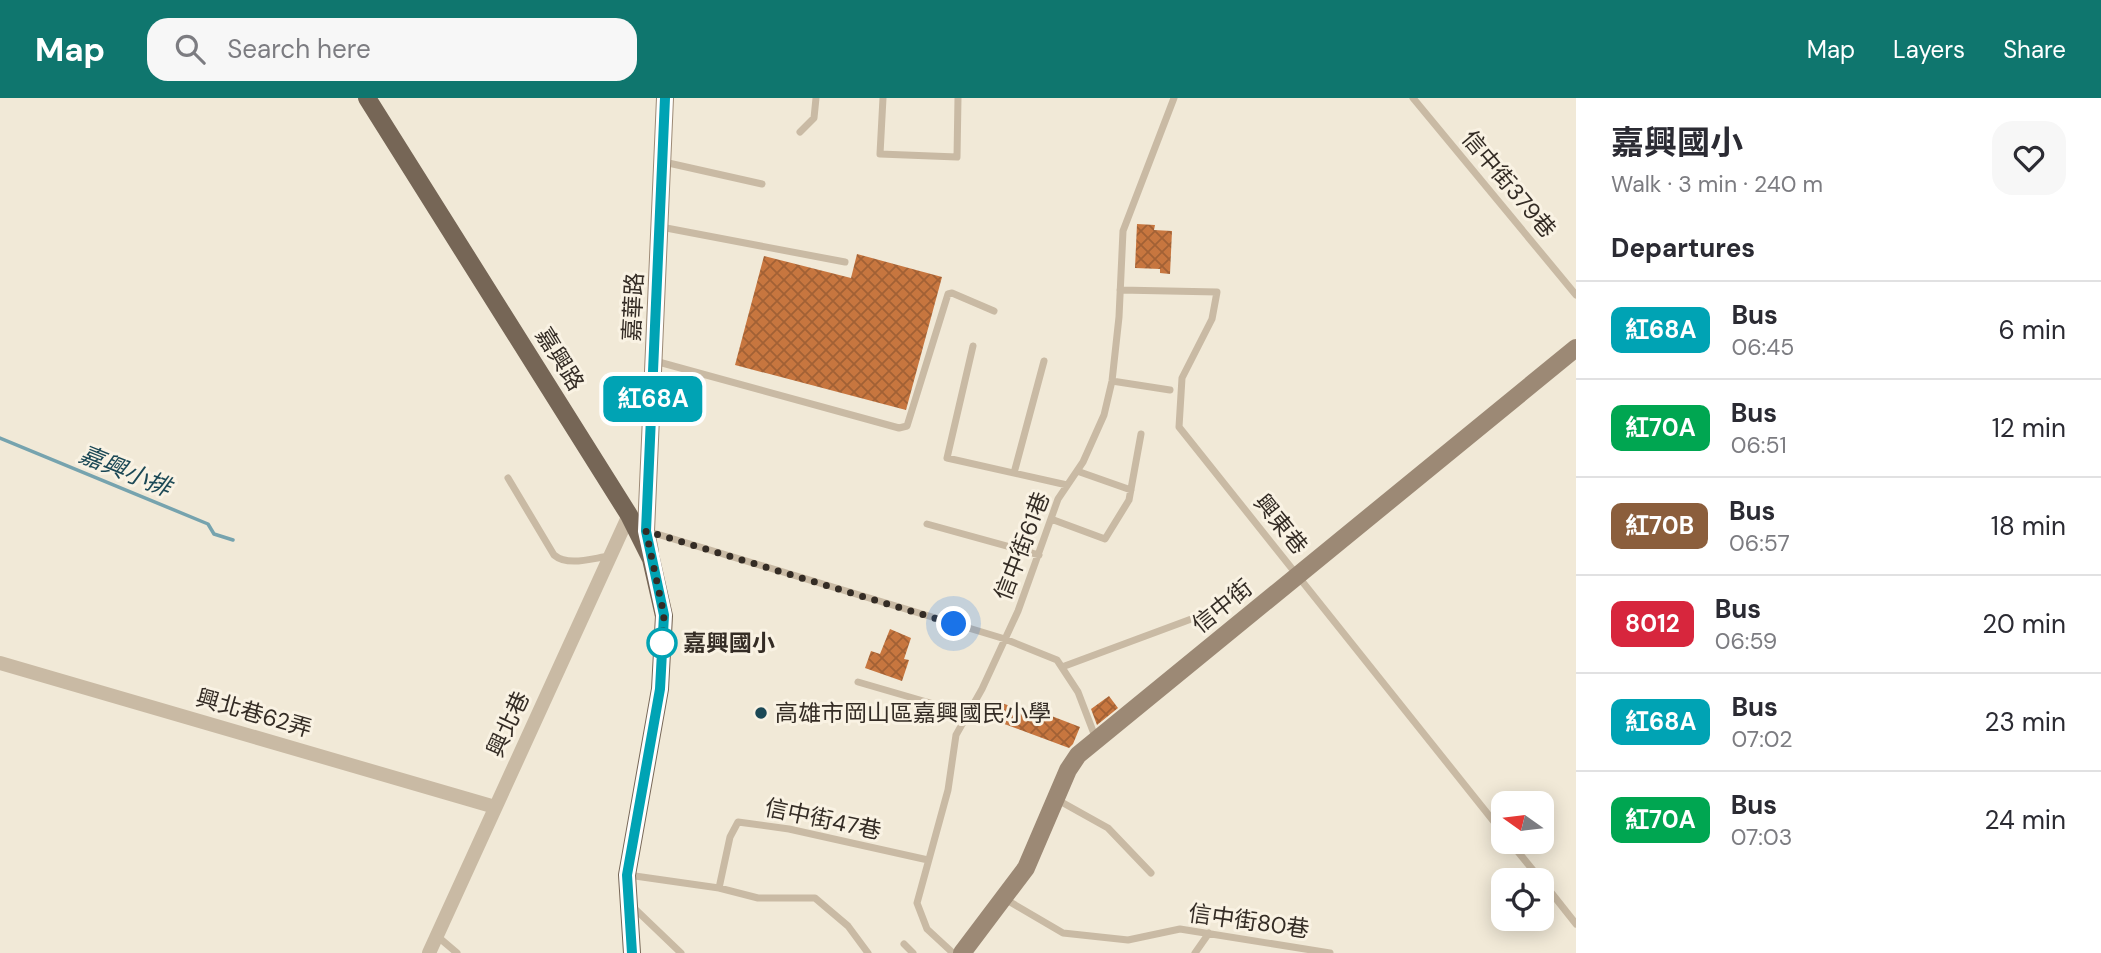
<!DOCTYPE html>
<html lang="en">
<head>
<meta charset="utf-8">
<style>
  :root { --surface:#fff; --page:#f7f7f7; --text:#2b2b33; --muted:#7c7c81; --line:#e1e1e2; --accent:#0f766e }
  body { margin:0; font-family:"DM Sans","Noto Sans TC",sans-serif; background:var(--page); color:var(--text); height:100vh; display:flex; flex-direction:column; font-size:26px; white-space:nowrap }
  * { box-sizing:border-box; margin:0 }
  p { font-size:23px; color:var(--muted) }
  .icon { flex:none; width:38px; height:38px; fill:none; stroke:currentColor; stroke-width:2; stroke-linecap:round; stroke-linejoin:round }
  .map { position:relative; flex:1; overflow:hidden }
  .details { display:flex; flex-direction:column; background:var(--surface); width:525px }
  .details>* { flex:none }
  .badge { padding:0 14px; border-radius:10px; font-size:24px; line-height:46px }
  .needle { width:46px; rotate:284deg }
  .fabs { position:absolute; left:1491px; top:693px; display:grid; gap:14px }
  .fabs a { display:grid; place-items:center; width:63px; height:63px; border-radius:14px; background:var(--surface); box-shadow:0 4px 18px #0003; font-size:35px }
  .you { position:absolute; width:35px; height:35px; margin:-18px; border:5px solid #fff; border-radius:50%; background:#1a73e8; box-shadow:0 0 0 10px #1a73e833 }
  .map>.badge { position:absolute; translate:-50% -50%; box-shadow:0 0 0 4px #fff }
  h2 { padding:0 35px; font-size:26px; line-height:63px }
  .round { display:grid; place-items:center; flex:none; width:74px; height:74px; border-radius:21px; background:var(--page) }
  .overview { display:flex; align-items:center; justify-content:space-between; height:119px; padding:0 35px }
  h1 { font-size:33px; font-weight:700; line-height:52px }
  ul { padding:0; list-style:none }
  li { display:flex; align-items:center; gap:21px; height:98px; padding:0 35px; border-top:2px solid var(--line) }
  li div { flex:1 }
  li b { display:block; font-size:26px }
  li em { font-style:normal }
  li .badge { min-width:77px; font-weight:700; text-align:center }
  header { display:flex; align-items:center; gap:42px; box-sizing:border-box; height:98px; padding:0 35px; background:var(--accent); color:#fff }
  header strong { font-size:33px }
  nav { display:flex; gap:38px; margin-inline-start:auto; font-size:24px }
  .search { width:490px; height:63px; background:var(--page); display:flex; align-items:center; gap:18px; box-sizing:border-box; padding:0 24px; border-radius:21px; color:var(--muted); font-size:26px }
  main { display:flex; flex:1; min-height:0 }
  .map>svg:first-child { display:block }
</style>
</head>
<body>
<header>
<strong>Map</strong>
<div class="search"><svg class="icon" aria-label="search" viewBox="0 0 24 24"><circle cx="10" cy="10" r="6"/><path d="M15 15l6 6"/></svg>Search here</div>
<nav><a>Map</a><a>Layers</a><a>Share</a></nav>
</header>
<main>
<div class="map">
<svg width="1576" height="855" viewBox="0 0 1576 855">
  <defs>
    <pattern id="building-cross-hatch" width="8" height="8" patternUnits="userSpaceOnUse" patternTransform="scale(1.75)"><rect width="8" height="8" fill="#c7763f"/><path d="M0 0l8 8M0 8l8-8" fill="none" stroke="#a26135"/></pattern>
  </defs>
  <rect width="100%" height="100%" fill="#f1e9d7"/>
  <g fill="none" stroke-linecap="round" stroke-linejoin="round">
    <path stroke="#76a3ae" stroke-width="3.5" d="M0,340L208,426L214,436L233,442"/>
  </g>
  <path fill="url(#building-cross-hatch)" d="M1137,126L1155,127L1154,132L1172,133L1170,176L1160,175V171L1135,170Z
    M857,156L942,179L906,312L735,267L764,158L851,180Z
    M890,531L911,540L904,561L909,562L902,583L865,570L871,553L880,556Z
    M1109,598L1118,610L1097,627L1091,611Z
    M994,602L1034,617L1036,612L1080,629L1073,646L1069,650L988,620Z"/>
  <g fill="none" stroke-linecap="round" stroke-linejoin="round">
    <path stroke="#c9baa4" stroke-width="7" d="M883,0L880,56L957,59L958,0
      M1413,0L1576,197
      M800,34L814,20L816,0
      M664,64L762,86
      M661,129L845,164
      M1120,192L1217,194L1212,221L1182,280L1179,329L1503,735
      M973,248L947,360L1067,387
      M655,263L899,330L907,328L948,196L952,195L994,213
      M1112,283L1170,292
      M1077,373L1131,392
      M1014,375L1044,263
      M508,380L554,457C568,469 593,460 610,458
      M1051,421L1105,441L1129,402L1141,336
      M927,426L1039,457
      M647,433L1005,541L1057,562L1078,594L1096,641
      M1062,569L1194,520
      M858,584L968,616
      M1056,701L1108,730L1151,775
      M1510,744L1541,782
      M628,777L719,790L758,800H815L848,828L868,855
      M1542,783L1576,826
      M719,790L730,739L738,724L789,731L928,762
      M1005,801L1063,835L1128,842L1180,831L1330,855
      M634,810L681,855
      M437,838L457,855
      M904,846L913,855
      M953,855L927,831L917,805L948,692L956,637L982,591L1018,513L1058,401L1083,364L1104,317L1112,283L1119,219L1123,133L1174,0
      M1195,855L1209,835"/>
    <path stroke="#c9baa4" stroke-width="14" d="M0,565L495,709
      M429,855L629,417"/>
    <path stroke="#9c8975" stroke-width="18" d="M650,454L646,433L665,0
      M962,855L1026,770L1068,672L1078,657L1576,250"/>
    <path stroke="#766656" stroke-width="18" d="M367,0L629,417L651,461L664,518L660,591L627,777L632,855"/>
  </g>
  <g fill="none" stroke-linecap="round" stroke-linejoin="round">
    <defs>
      <path id="line" d="M632,855L627,777L660,591L664,517L646,433L665,0"/>
    </defs>
    <use href="#line" stroke="#fff" stroke-width="16"/>
    <use href="#line" stroke="#00a3b4" stroke-width="10"/>
    <path stroke="#342c25" stroke-width="7" stroke-dasharray="0 12.6" d="M662,545L664,517L646,433L954,526"/>
  </g>
  <circle fill="#fff" stroke="#00a3b4" stroke-width="3.5" cx="662" cy="545" r="14"/>
  <circle fill="#1b4855" stroke="#f9f2e3" stroke-width="2.5" cx="761" cy="615" r="7"/>
  <g text-anchor="middle" stroke-width="6" stroke-linejoin="round" paint-order="stroke">
    <g font-size="23" fill="#342c25" stroke="#f9f2e3">
      <text transform="translate(1509 86) rotate(50)" y="8">信中街379巷</text>
      <text transform="translate(633 209) rotate(-87)" y="8">嘉華路</text>
      <text transform="translate(560 261) rotate(58)" y="8">嘉興路</text>
      <text transform="translate(1281 426) rotate(51)" y="8">興東巷</text>
      <text transform="translate(1022 448) rotate(-69)" y="8">信中街61巷</text>
      <text transform="translate(1222 508) rotate(-39)" y="8">信中街</text>
      <text transform="translate(254 615) rotate(16)" y="8">興北巷62弄</text>
      <text transform="translate(508 626) rotate(-65)" y="8">興北巷</text>
      <text transform="translate(823 721) rotate(12)" y="8">信中街47巷</text>
      <text transform="translate(1249 823) rotate(8)" y="8">信中街80巷</text>
    </g>
    <g font-size="23" font-weight="bold" fill="#342c25" stroke="#f9f2e3" text-anchor="start">
      <text x="683" y="553">嘉興國小</text>
    </g>
    <g font-size="23" fill="#342c25" stroke="#f9f2e3" text-anchor="start">
      <text x="775" y="623">高雄市岡山區嘉興國民小學</text>
    </g>
    <g font-size="24" font-style="italic" fill="#1b4855" stroke="#f9f2e3">
      <text transform="translate(125 373) rotate(22)" y="8">嘉興小排</text>
    </g>
  </g>
</svg>
<div class="fabs">
<a><svg class="needle" viewBox="-14 -14 28 28"><path d="M0-13l5 13h-10z" fill="#e53935"/><path d="M0 13l5-13h-10z" fill="#7c7c81"/></svg></a>
<a><svg class="icon" aria-label="locate" viewBox="0 0 24 24"><circle cx="12" cy="12" r="6"/><path d="M12 2v4M12 18v4M2 12h4M18 12h4"/></svg></a>
</div>
<div class="you" style="left:954px;top:526px"></div>
<b class="badge" style="left:653px;top:301px;background:#00a3b4;color:#fff">紅68A</b>
</div>
<section class="details">
<div class="overview"><div><h1>嘉興國小</h1><p>Walk · 3 min · 240 m</p></div><a class="round"><svg class="icon" aria-label="heart" viewBox="0 0 24 24"><path d="M12 20l-8-8c-3-5 5-10 8-4 3-6 11-1 8 4z"/></svg></a></div>
<h2>Departures</h2>
<ul>
<li><span class="badge" style="background:#00a3b4;color:#fff">紅68A</span><div><b>Bus</b><p>06:45</p></div><em>6 min</em></li>
<li><span class="badge" style="background:#00a651;color:#fff">紅70A</span><div><b>Bus</b><p>06:51</p></div><em>12 min</em></li>
<li><span class="badge" style="background:#8b5e3c;color:#fff">紅70B</span><div><b>Bus</b><p>06:57</p></div><em>18 min</em></li>
<li><span class="badge" style="background:#d7263d;color:#fff">8012</span><div><b>Bus</b><p>06:59</p></div><em>20 min</em></li>
<li><span class="badge" style="background:#00a3b4;color:#fff">紅68A</span><div><b>Bus</b><p>07:02</p></div><em>23 min</em></li>
<li><span class="badge" style="background:#00a651;color:#fff">紅70A</span><div><b>Bus</b><p>07:03</p></div><em>24 min</em></li>
</ul>
</section>
</main>
</body>
</html>
